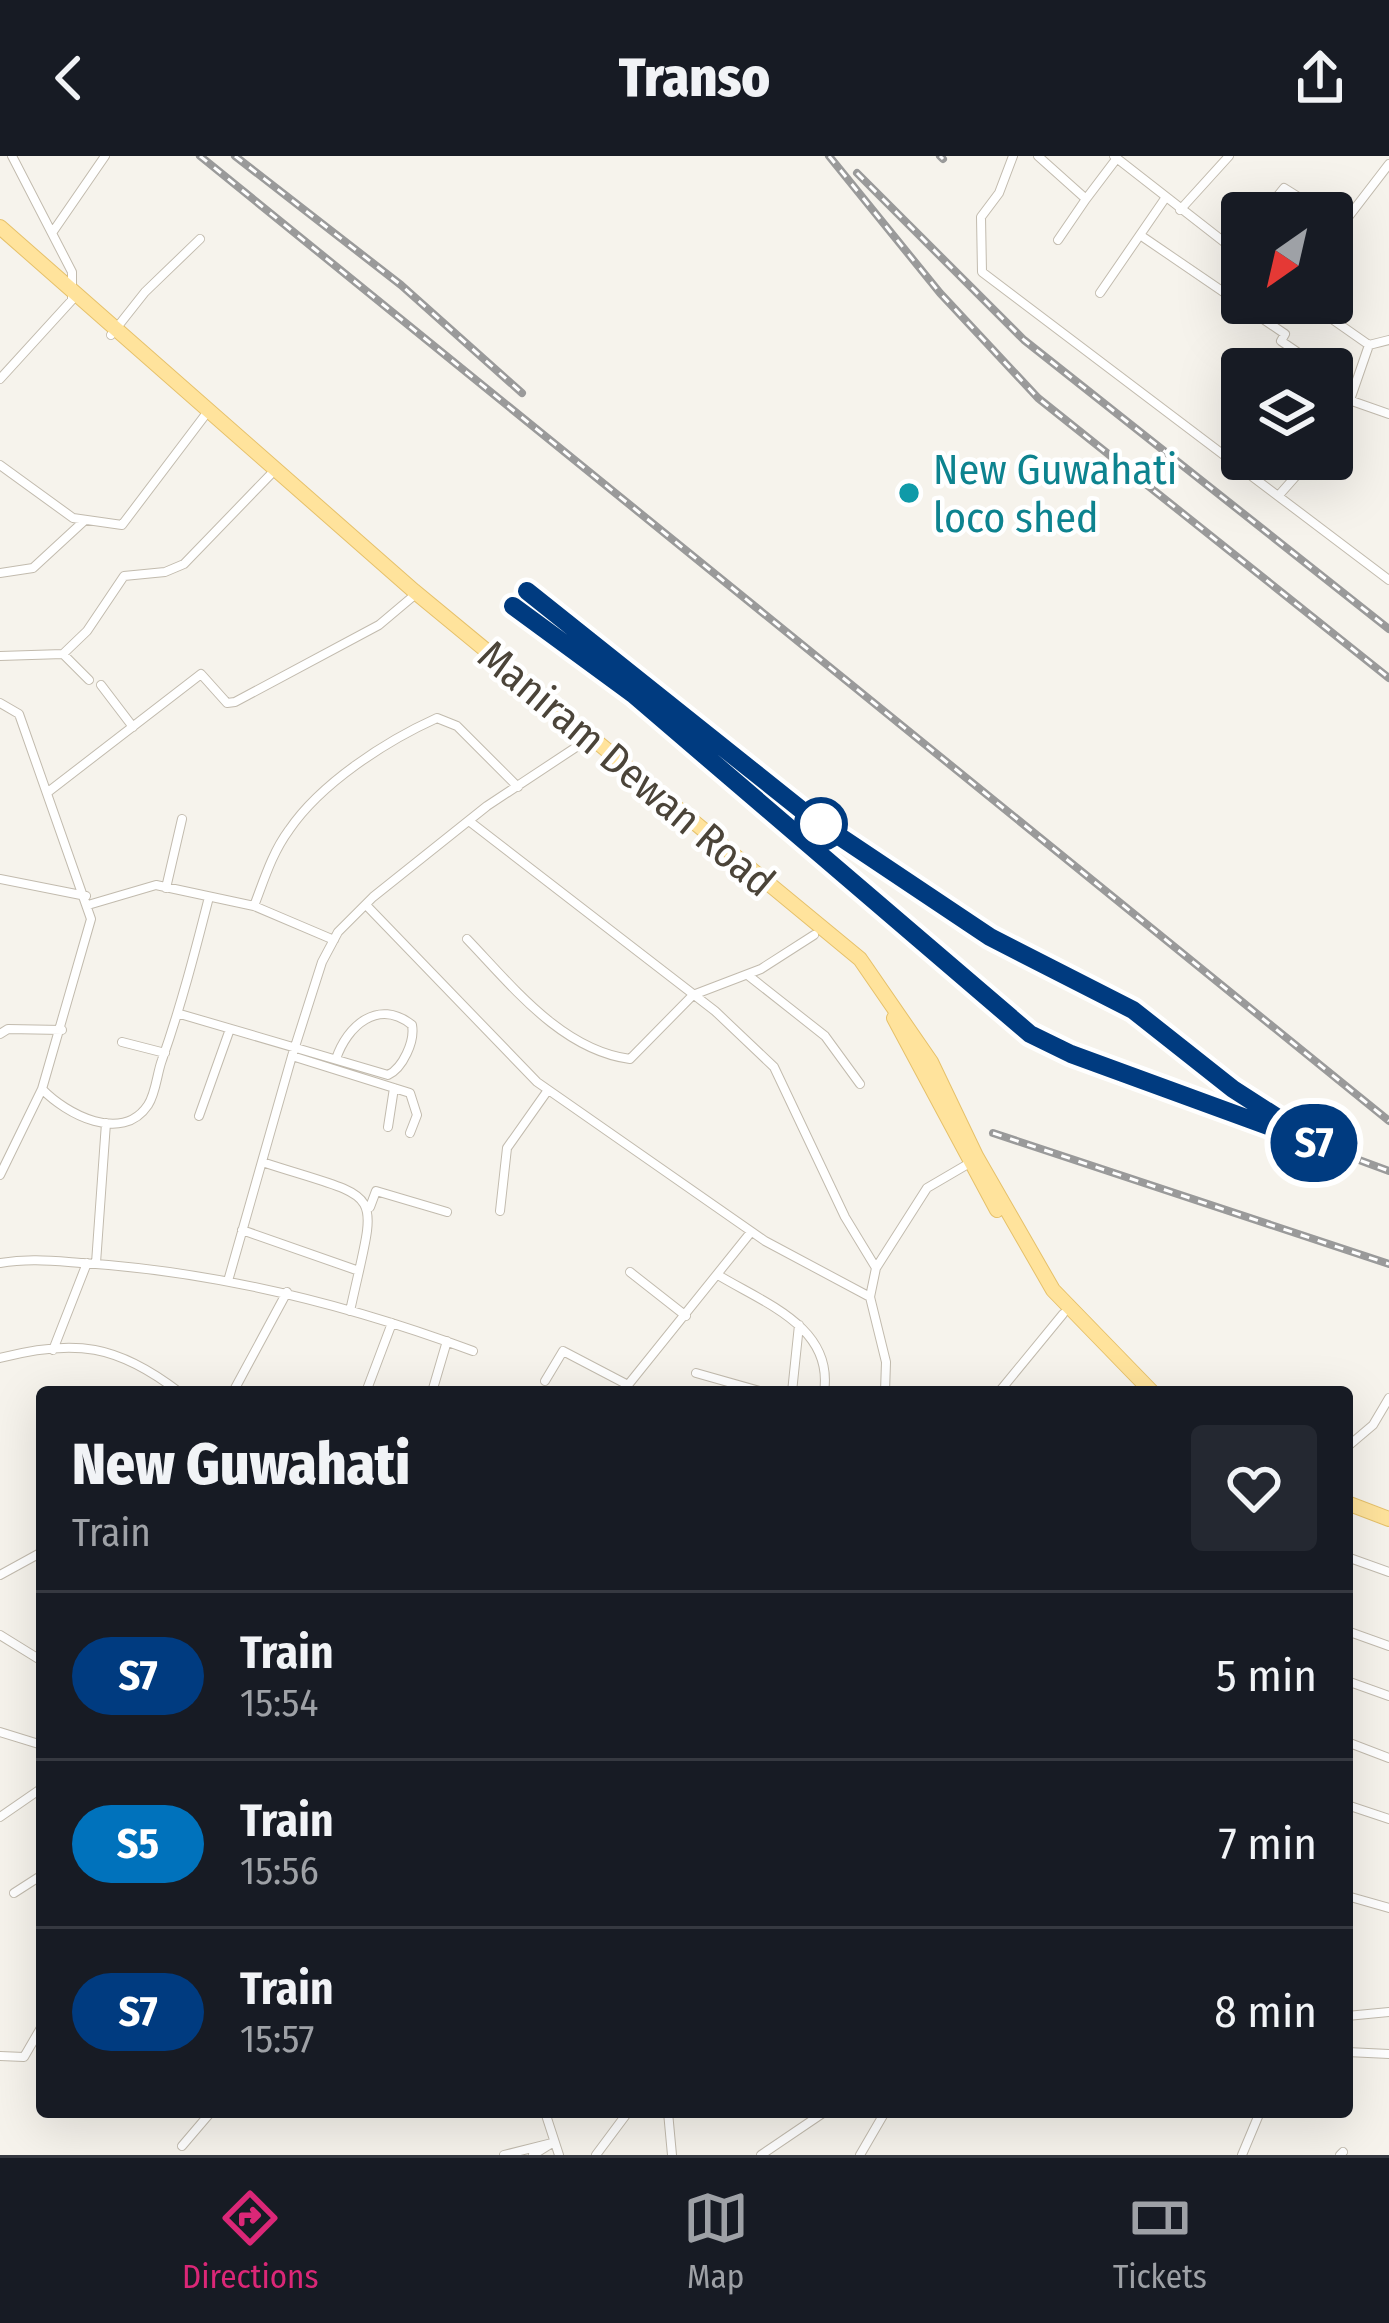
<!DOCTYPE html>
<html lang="en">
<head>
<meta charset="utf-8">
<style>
  :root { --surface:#171b24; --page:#242831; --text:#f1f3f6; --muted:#9ea1a6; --line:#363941; --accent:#db2777 }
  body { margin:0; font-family:"Fira Sans Condensed",sans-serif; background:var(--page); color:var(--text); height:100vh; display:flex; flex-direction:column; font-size:45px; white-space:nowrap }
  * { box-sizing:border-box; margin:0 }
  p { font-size:39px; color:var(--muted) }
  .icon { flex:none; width:66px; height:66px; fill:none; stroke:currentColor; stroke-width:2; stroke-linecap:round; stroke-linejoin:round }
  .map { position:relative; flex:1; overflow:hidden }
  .details { position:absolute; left:36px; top:1230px; width:1317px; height:732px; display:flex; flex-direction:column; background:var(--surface); border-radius:12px; box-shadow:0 12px 48px #0002 }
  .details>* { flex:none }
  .badge { padding:0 24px; border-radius:39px; font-size:42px; line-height:78px }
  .needle { width:78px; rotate:214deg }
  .fabs { position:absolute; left:1221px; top:36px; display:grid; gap:24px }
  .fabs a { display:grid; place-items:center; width:132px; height:132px; border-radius:12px; background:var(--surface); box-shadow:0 12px 48px #0002; font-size:60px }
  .map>.badge { position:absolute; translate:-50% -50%; box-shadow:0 0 0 6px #fff }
  .round { display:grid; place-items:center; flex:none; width:126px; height:126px; border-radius:12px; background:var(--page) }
  .head { display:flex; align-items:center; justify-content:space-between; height:204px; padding:0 36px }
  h1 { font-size:57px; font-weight:800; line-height:90px }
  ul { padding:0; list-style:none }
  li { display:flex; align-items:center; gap:36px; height:168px; padding:0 36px; border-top:3px solid var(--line) }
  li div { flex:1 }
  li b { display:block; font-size:45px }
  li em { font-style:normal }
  li .badge { min-width:132px; font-weight:700; text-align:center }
  header { display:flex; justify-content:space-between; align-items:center; height:156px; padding:0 36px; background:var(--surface); font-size:54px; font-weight:800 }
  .menu { display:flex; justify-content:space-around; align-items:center; height:168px; border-top:3px solid var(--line); background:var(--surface); font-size:33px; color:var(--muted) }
  .menu a { display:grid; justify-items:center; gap:6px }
  .menu .on { color:var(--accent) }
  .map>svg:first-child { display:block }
</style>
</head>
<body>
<header><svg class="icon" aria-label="back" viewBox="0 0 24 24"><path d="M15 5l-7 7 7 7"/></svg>Transo<svg class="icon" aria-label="share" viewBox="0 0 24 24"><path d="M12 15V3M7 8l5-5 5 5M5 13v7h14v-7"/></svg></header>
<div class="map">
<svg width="1389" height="1999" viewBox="0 0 1389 1999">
  <rect width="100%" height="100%" fill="#f6f3ec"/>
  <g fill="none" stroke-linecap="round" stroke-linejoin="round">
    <defs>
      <path id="street" d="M1013,0L999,37L981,61L982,116L1389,424
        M1038,0L1086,43L1058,84
        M1114,0L1242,100
        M1086,43L1117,2
        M1180,54L1229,0
        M1264,57L1284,32L1324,57
        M1332,62L1346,64L1389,8
        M52,77L105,0
        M1140,79L1285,178L1281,185L1322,213
        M1234,95L1242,84
        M1100,137L1166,41
        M1309,147L1369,189L1389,184
        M111,179L145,136L200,83
        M1332,219L1353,234
        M0,223L72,144V116L12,0
        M1349,244L1389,258
        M1332,271L1351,241L1369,189
        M0,309L73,362L122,369L209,254
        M1280,338L1311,303
        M0,417L33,412L84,365
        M63,498L89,524
        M0,500L63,498L87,475L124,420L165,416L184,408L272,317
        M101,529L133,571
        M0,547L19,558L91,763L42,933C66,958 122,988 148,949C156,937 157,917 162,904C181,850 195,796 209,741
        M48,636L201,518L227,547L235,546L379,469L417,437
        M469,665L715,855L774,911L845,1061L876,1112
        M0,723L86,740
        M166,732L182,663
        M88,749L156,729L254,750L334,784
        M254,750C264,724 272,697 289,674C321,627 386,585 437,562L457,570L518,631
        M367,750L537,926L765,1085L870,1141
        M467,783C513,831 562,894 630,903L693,839L761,813L814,779
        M749,820L825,880L860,928
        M180,858L388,919C403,912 415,885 412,869C378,842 347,870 336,903
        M0,878L8,873L62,874
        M122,886L165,897
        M292,900L410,937L417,959L410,977
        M199,960L230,873
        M388,971L394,932
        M262,1006C388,1047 378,1026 350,1155
        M0,1019L42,933
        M370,1051L376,1035L447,1056
        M500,1055L507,992L548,934
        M242,1074L359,1115
        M0,1107C29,1102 54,1105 83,1107C218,1116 347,1148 473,1195
        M96,1107L106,967
        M630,1116L686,1160
        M718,1119C764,1147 834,1171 824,1236
        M228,1125L292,900L322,806L338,776L373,741L487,650L590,582
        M53,1194L87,1107
        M0,1202C75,1182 118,1189 179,1236
        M696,1217L763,1236
        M545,1225L563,1195L628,1229L751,1076
        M233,1236L287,1136
        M366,1236L392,1167
        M432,1236L447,1185
        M792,1236L799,1169
        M885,1236L886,1206L870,1141L876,1112L927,1032L968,1008
        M999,1236L1063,1158
        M1347,1291L1373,1269L1389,1242
        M1347,1401L1389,1416
        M0,1419L42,1396
        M1347,1475L1389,1490
        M0,1479L42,1505
        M1347,1525L1389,1540
        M0,1576L42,1589
        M1347,1586L1389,1602
        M1347,1649L1389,1663
        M0,1661L42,1632
        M14,1737L42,1719
        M1347,1740L1389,1752
        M1347,1860L1389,1856
        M1347,1896L1389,1898
        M0,1900L24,1901L42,1870
        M545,1956L559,1999
        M668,1956L672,1999
        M182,1990L211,1956
        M504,1999L552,1987L533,1999
        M596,1999L628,1956
        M761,1999L823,1957
        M860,1999L885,1956
        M1242,1999L1260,1956
        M1340,1999L1343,1996"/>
      <path id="primary" d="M0,71L414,435L860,803L931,906L976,1000L1053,1134L1152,1236
        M894,862L997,1054
        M1347,1347L1389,1363"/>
    </defs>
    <use href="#street" stroke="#c2bbae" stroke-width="10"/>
    <use href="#primary" stroke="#e6c16a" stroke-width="16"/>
    <use href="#street" stroke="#fff" stroke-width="8"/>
    <use href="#primary" stroke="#ffe39c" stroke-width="14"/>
    <defs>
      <path id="rail" d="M200,0L1389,965
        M235,0L401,129L522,237
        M829,0L940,137L1038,242L1389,522
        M940,0L943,3
        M857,17L1024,184L1389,473
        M527,435L612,501
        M513,450L633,538L1030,878L1071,898L1389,1015
        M688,560L809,660L990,781L1133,854L1281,964
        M993,977L1389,1108"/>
    </defs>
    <use href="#rail" stroke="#9a9a9a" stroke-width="8"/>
    <use href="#rail" stroke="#fff" stroke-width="3" stroke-dasharray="9" stroke-linecap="butt"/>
  </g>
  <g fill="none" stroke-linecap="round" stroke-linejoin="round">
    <defs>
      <path id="line" d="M513,450L633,538L1030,878L1071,898L1320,989L1233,933L1133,854L990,781L809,660L527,435"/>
    </defs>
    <use href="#line" stroke="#fff" stroke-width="27"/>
    <use href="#line" stroke="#003b80" stroke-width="18"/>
  </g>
  <circle fill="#0f9aa8" stroke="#fff" stroke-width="4.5" cx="909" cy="337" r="12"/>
  <circle fill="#fff" stroke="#003b80" stroke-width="6" cx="821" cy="668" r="24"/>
  <g text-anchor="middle" stroke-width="9" stroke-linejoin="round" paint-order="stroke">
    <g font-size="42" fill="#0d838f" stroke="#fff" text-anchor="start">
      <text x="933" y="328">New Guwahati<tspan x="933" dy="48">loco shed</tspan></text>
    </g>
    <g font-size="42" fill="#4b4439" stroke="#fff">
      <text transform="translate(627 612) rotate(40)" y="15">Maniram Dewan Road</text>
    </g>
  </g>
</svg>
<div class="fabs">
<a><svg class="needle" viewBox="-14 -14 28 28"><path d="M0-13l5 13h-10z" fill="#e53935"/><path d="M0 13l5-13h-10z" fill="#9ea1a6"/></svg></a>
<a><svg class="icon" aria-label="layers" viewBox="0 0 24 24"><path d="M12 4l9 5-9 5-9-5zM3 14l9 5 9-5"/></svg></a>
</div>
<b class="badge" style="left:1314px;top:987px;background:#003b80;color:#fff">S7</b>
<section class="details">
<div class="head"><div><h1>New Guwahati</h1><p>Train</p></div><a class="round"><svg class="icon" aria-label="heart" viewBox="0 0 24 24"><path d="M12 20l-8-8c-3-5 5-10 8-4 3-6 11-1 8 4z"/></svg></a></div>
<ul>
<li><span class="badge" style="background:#003b80;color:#fff">S7</span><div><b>Train</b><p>15:54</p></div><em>5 min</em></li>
<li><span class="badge" style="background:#0072bc;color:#fff">S5</span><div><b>Train</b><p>15:56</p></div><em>7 min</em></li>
<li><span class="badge" style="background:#003b80;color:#fff">S7</span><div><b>Train</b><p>15:57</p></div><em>8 min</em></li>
</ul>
</section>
</div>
<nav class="menu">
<a class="on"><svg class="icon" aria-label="directions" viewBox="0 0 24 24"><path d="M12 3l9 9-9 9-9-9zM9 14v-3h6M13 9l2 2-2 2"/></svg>Directions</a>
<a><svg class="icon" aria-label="map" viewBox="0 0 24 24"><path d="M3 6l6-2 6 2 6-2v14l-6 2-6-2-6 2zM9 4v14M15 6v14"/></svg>Map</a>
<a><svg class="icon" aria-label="tickets" viewBox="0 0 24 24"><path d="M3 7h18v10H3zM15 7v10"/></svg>Tickets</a>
</nav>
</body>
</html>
